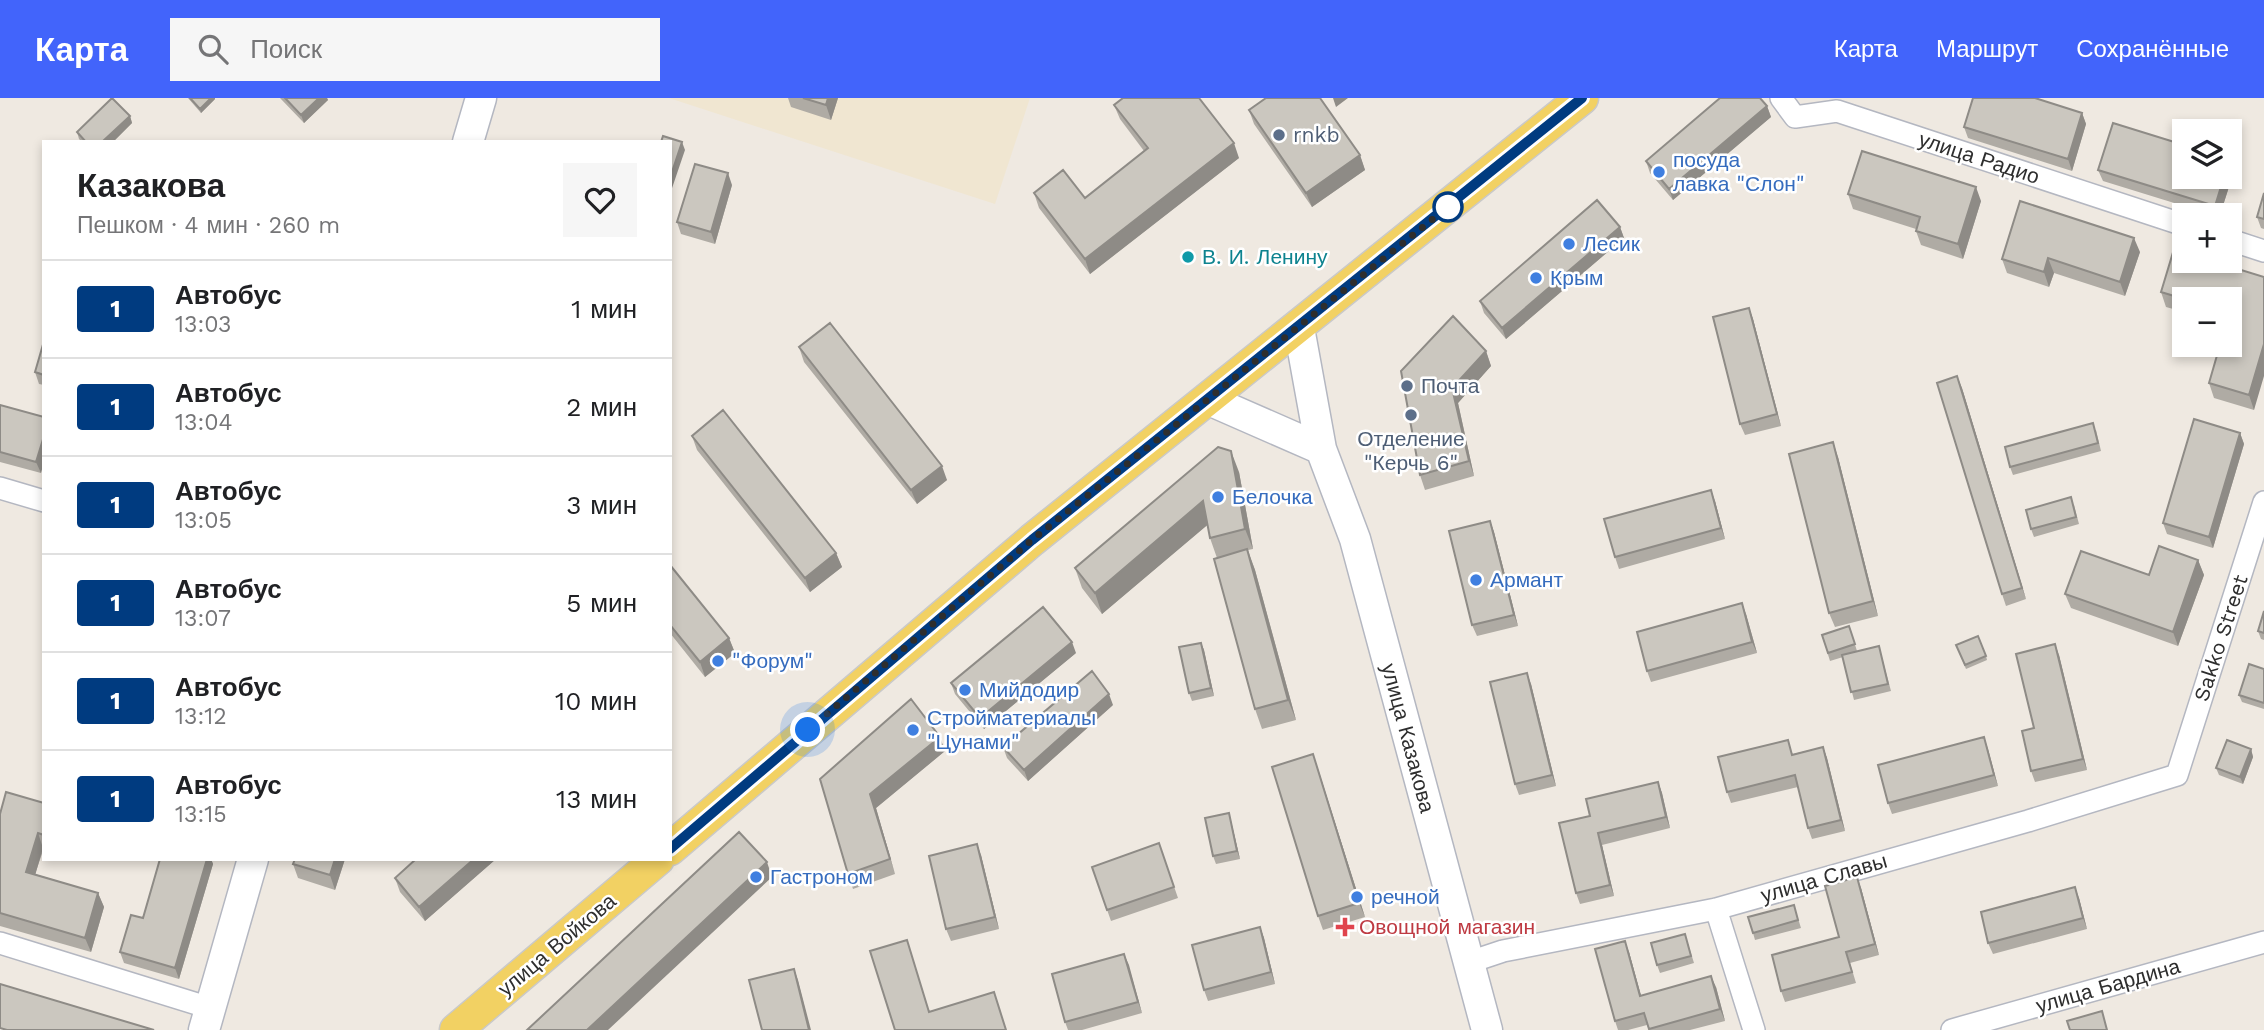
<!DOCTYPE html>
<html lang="ru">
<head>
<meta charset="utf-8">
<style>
  :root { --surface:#fff; --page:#f6f6f6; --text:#202124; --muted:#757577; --line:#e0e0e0; --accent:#4264fb }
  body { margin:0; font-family:"Work Sans",sans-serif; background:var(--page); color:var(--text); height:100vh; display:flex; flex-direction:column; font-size:26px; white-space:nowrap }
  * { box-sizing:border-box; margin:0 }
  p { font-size:23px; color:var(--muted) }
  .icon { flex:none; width:38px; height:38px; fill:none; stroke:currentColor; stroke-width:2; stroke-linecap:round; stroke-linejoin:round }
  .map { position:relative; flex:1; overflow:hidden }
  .drawer { position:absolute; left:42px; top:42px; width:630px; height:721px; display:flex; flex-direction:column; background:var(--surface); border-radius:0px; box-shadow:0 4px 10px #0003 }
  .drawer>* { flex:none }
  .badge { padding:0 14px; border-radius:5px; font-size:24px; line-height:46px }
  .tools { position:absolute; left:2172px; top:21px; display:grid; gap:14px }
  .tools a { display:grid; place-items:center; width:70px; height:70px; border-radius:0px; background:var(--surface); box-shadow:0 4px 10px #0003; font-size:35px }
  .you { position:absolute; width:35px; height:35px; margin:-18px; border:5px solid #fff; border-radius:50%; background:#1a73e8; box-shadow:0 0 0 10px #1a73e833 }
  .map>.badge { position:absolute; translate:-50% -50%; box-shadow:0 0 0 4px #fff }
  .round { display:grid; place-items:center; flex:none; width:74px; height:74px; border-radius:0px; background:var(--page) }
  .summary { display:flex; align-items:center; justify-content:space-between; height:119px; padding:0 35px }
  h1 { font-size:33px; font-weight:800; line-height:52px }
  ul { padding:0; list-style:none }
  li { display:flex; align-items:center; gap:21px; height:98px; padding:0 35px; border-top:2px solid var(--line) }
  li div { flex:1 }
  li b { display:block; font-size:26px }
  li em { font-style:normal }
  li .badge { min-width:77px; font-weight:700; text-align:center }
  header { display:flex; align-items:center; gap:42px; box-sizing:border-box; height:98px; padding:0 35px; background:var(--accent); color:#fff }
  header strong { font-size:33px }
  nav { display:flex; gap:38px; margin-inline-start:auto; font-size:24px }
  .search { width:490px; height:63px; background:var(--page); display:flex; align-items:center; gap:18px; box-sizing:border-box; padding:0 24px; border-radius:0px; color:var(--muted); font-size:26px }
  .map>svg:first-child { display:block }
</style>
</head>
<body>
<header>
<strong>Карта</strong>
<div class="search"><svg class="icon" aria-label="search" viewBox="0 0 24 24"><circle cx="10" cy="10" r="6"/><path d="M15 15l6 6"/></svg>Поиск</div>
<nav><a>Карта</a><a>Маршрут</a><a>Сохранённые</a></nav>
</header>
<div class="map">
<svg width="2264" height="932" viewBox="0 0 2264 932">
  <rect width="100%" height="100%" fill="#efe9e1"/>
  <path fill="#f0e6d1" d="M669,0H1030L995,106Z"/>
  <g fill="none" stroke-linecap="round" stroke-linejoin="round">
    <defs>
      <path id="street" d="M1781,0L1795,19L1837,13L2184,127
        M2230,142L2264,153
        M0,390L44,403
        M1716,811L1754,932
        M0,845L210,910
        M1467,865L1503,853L1716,811L2028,723L2177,677L2264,404
        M1952,932L2264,844"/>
      <path id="secondary" d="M468,44L481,0
        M1299,230L1321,351L1355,441L1487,932
        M1209,302L1321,351
        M204,932L253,761"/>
      <path id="primary" d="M670,751L1032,442L1582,0
        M456,932L658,761"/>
    </defs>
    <use href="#street" stroke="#b4b7c1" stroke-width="24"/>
    <use href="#secondary" stroke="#b4b7c1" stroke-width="33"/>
    <use href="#primary" stroke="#c9c9c9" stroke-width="35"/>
    <use href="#street" stroke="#fff" stroke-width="21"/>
    <use href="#secondary" stroke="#fff" stroke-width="30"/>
    <use href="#primary" stroke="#f2d163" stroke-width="32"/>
  </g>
  <path fill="#afaba4" d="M188,0H215V1L201,15Z
    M280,0H327L328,2L304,25Z
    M788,0H838L831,22L791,9Z
    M1114,7L1239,60L1090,176L1039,110L1034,95L1085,100L1144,53L1120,21Z
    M1767,8L1771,19L1673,102L1650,75L1646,63Z
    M1249,12L1360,57L1365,72L1312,109L1254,26Z
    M2082,15L2086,26L2072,73L1968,40L1964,29Z
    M130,18L132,25L113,44H82L79,41L77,34Z
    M2098,72L2234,73L2220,117H2213L2103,83Z
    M732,87L715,146L681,136L677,124Z
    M2264,95V131L2261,130L2257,119Z
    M1848,96L1981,103L1963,161L1921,147L1916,133V131L1853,111Z
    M1620,129L1624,140L1506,241L1484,215L1480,203Z
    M2140,154L2125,198L2054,175L2049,189L2007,175L2002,161Z
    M2264,179L2254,312L2214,300L2209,285L2230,247V201H2184V214L2166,209L2161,194Z
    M1749,210L1753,221L1781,328L1745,337L1740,326Z
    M44,243V287L39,286L35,274Z
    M799,249L947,382L917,406L804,264Z
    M1486,253L1491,268L1458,305L1474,378L1425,392L1420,377L1401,273Z
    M1962,290L2026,501L2006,508L2002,496Z
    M0,307L44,319L41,375L0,364Z
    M2096,332L2101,353L2013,377L2010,369Z
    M2240,335L2244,346L2213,450L2167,436L2163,425Z
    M692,338L836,455L842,469L810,494L697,352Z
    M1838,359L1878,518L1835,529L1829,515Z
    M1239,374L1253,451L1248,452L1255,472L1296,622L1262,631L1255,611L1217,460L1210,440L1208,426L1102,516L1082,490L1075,470Z
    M1715,403L1725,441L1619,471L1615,459Z
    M2074,407L2079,426L2034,439L2031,431Z
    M1490,423L1494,434L1518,528L1477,538L1472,527Z
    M2198,462L2204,477L2178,548L2071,510L2065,496L2149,477Z
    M670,467L729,540L735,555L705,579L670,535Z
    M2264,513V542L2261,541L2258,533Z
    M1746,516L1757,555L1651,584L1647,573Z
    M1849,528L1857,553L1879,548L1891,593L1854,602L1843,559L1830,563L1822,537Z
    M1201,545L1204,552L1214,598L1192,603L1189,595Z
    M1956,547L1986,558L1987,562L1966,571Z
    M1076,555L984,631L955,596L951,585Z
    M2059,557L2087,672L2035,684L2031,673L2034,630Z
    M2264,571V611L2242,604L2239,597Z
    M1531,586L1556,688L1519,697L1515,686Z
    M911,601L945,653L876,710L895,776L853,791L848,776Z
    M1113,607L1028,683L1007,660L1003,649Z
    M1984,639L1998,688L1892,716L1888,705Z
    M1823,649L1827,660L1845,733L1812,741L1808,730L1798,689L1731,705L1727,694L1793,656Z
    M2251,651L2253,659L2243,686L2219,677L2216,670Z
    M1318,671L1365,819L1323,832L1318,818Z
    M1658,684L1662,695L1670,730L1602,747L1614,798L1580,806L1576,795L1590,718Z
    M44,705V750L35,776L98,795L104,809L91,854L0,828V716Z
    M1229,715L1231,723L1240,761L1216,766L1213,758Z
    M1159,745L1178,800L1111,823L1092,769Z
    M981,757L999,831L951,843L946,831Z
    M160,761H211L213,766L179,881L124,865L120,854L143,820Z
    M295,761H345L335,792L298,780L293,766Z
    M416,761H496L425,823L400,794L395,780Z
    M1861,790L1879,857L1850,865L1856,885L1785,904L1781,893L1839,839Z
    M2079,800L2087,831L1993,856L1988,845Z
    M1796,814L1801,830L1755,842L1753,835Z
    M1260,829L1264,840L1275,886L1208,903L1204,892Z
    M1685,836L1694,865L1660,875L1657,867Z
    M1629,854L1641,897L1716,889L1725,923L1690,932H1649L1647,927L1628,932H1618L1615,923Z
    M1124,856L1142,915L1082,932H1068L1065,924Z"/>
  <path fill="#8e8b86" d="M211,0H215V1L201,15L200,11Z
    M319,0H327L328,2L304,25L301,17Z
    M828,0H838L831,22L826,7Z
    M1333,0H1348L1336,9Z
    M1767,8L1771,19L1673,102L1669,91Z
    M2082,15L2086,26L2072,73L2068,61Z
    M130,18L132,25L113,44H102Z
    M682,44L685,52L670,96V80Z
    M1234,45L1239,60L1090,176L1085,161Z
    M1360,57L1365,72L1312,109L1306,95Z
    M2230,61L2234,73L2220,117H2219L2215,108L2224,79H2230Z
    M728,75L732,87L715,146L711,134Z
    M1976,89L1981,103L1963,161L1958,146Z
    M1620,129L1624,140L1506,241L1502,230Z
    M2134,140L2140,154L2125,198L2120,184Z
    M2048,160L2054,175L2049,189L2044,174Z
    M1749,210L1753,221L1781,328L1777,316Z
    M2264,246V278L2254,312L2249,297Z
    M1486,253L1491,268L1458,305L1474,378L1469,363L1452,290Z
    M1957,278L1962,290L2026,501L2022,490Z
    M2240,335L2244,346L2213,450L2209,439Z
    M44,338V364L41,375L36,364Z
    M1833,344L1838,359L1878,518L1873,503Z
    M1231,353L1239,374L1253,451L1245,431Z
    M942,368L947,382L917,406L911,392Z
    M1711,392L1715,403L1725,441L1721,430Z
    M1203,403L1211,424L1102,516L1095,495Z
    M1490,423L1494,434L1518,528L1514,517Z
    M1247,451L1255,472L1296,622L1288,602Z
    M836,455L842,469L810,494L805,480Z
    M2198,462L2204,477L2178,548L2173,534Z
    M1742,505L1746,516L1757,555L1752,544Z
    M729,540L735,555L705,579L700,564Z
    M1072,544L1076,555L984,631L980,620Z
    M1201,545L1204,552L1214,598L1211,590Z
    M2055,546L2059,557L2087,672L2083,661Z
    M1527,575L1531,586L1556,688L1552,677Z
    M1109,596L1113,607L1028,683L1024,672Z
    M940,639L945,653L876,710L895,776L870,696Z
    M1984,639L1988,651L1998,688L1994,677Z
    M1823,649L1827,660L1845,733L1841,722Z
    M2251,651L2253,659L2243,686L2240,679Z
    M1313,656L1318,671L1365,819L1359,805Z
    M1658,684L1662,695L1670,730L1666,719Z
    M1229,715L1231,723L1240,761L1237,753Z
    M38,735L43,750L32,788L26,774Z
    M1598,735L1602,747L1614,798L1610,787Z
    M977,746L981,757L999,831L995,819Z
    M207,761H211L213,766L179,881L175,870Z
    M335,761H345L335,792L330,777Z
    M474,761H496L425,823L419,809Z
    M767,764L772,779L608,932H587Z
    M1857,779L1861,790L1879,857L1875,846Z
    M2075,789L2079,800L2087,831L2083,820Z
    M98,795L104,809L91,854L85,840Z
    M1260,829L1264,840L1275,886L1271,874Z
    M1625,843L1629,854L1644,909L1640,898Z
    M1124,856L1129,867L1142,915L1138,904Z
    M794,871L798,882L811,932H809Z
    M1711,878L1716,889L1725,923L1720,911Z"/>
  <path fill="#cbc7bf" stroke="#8e8b86" stroke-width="2" d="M112,0L130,18L102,44H86L77,34Z
    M190,0H211L200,11Z
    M285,0H319L301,17Z
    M803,0H828L826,7Z
    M1123,0H1199L1234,45L1085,161L1034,95L1063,72L1085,100L1148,50L1114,7Z
    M1266,0H1320L1360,57L1306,95L1249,12Z
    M1720,0H1760L1767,8L1669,91L1646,63Z
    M1973,0H2035L2082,15L2068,61L1964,29Z
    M2113,25L2184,47V79H2224L2215,108L2098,72Z
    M663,38L682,44L670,80V44H661Z
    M1862,53L1976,89L1958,146L1916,133L1920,119L1848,96Z
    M695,66L728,75L711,134L677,124Z
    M2264,95V121L2257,119Z
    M1597,102L1620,129L1502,230L1480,203Z
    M2020,103L2134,140L2120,184L2048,160L2044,174L2002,161Z
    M2174,151L2184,154V163H2212L2264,179V246L2249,297L2209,285L2220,247H2230V201H2184L2161,194Z
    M1749,210L1777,316L1740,326L1713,219Z
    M1453,218L1486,253L1452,290L1469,363L1420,377L1401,273Z
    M830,225L942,368L911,392L799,249Z
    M44,243V277L35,274Z
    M1957,278L2022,490L2002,496L1937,285Z
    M0,307L44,319V338L36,364L0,354Z
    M723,312L836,455L805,480L692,338Z
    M2194,321L2240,335L2209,439L2163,425Z
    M2093,325L2098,345L2010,369L2005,349Z
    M1833,344L1873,503L1829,515L1789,356Z
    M1218,349L1231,353L1245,431L1210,440L1203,403L1095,495L1075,470Z
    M1711,392L1721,430L1615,459L1604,421Z
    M2071,399L2076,419L2031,431L2026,412Z
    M1490,423L1514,517L1472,527L1449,433Z
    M2159,448L2198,462L2173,534L2065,496L2081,453L2149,477Z
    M1247,451L1288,602L1255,611L1214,461Z
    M670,467L729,540L700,564L670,527Z
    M1742,505L1752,544L1647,573L1637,534Z
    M1043,509L1072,544L980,620L951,585Z
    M2264,513V535L2258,533Z
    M1849,528L1855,546L1828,555L1822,537Z
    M1978,538L1986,558L1965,567L1956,547Z
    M1201,545L1211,590L1189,595L1179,549Z
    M2055,546L2083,661L2031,673L2022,633L2034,630L2016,556Z
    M1879,548L1888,586L1851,594L1842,557Z
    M2249,566L2264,571V605L2239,597Z
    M1092,573L1109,596L1024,672L1003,649Z
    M1527,575L1552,677L1515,686L1490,584Z
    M911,601L940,639L870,696L890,761L848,776L820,681Z
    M1984,639L1994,677L1888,705L1878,667Z
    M1788,642L1792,657L1823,649L1841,722L1808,730L1795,677L1727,694L1718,659Z
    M2227,642L2251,651L2240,679L2216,670Z
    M1313,656L1359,805L1318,818L1272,669Z
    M1658,684L1666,719L1598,735L1610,787L1576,795L1559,725L1590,718L1586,701Z
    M6,694L44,705V737L38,735L26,774L98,795L85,840L0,815V716Z
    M1229,715L1237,753L1213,758L1205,720Z
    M739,734L767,764L587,932H527Z
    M1159,745L1174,789L1107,812L1092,769Z
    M977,746L995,819L946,831L929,758Z
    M160,761H207L175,870L120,854L131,817L143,820Z
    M295,761H335L330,777L293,766Z
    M416,761H474L419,809L395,780Z
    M1857,779L1875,846L1846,854L1852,874L1781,893L1772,857L1839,839L1825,788Z
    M2075,789L2083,820L1988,845L1981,814Z
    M1794,807L1798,822L1753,835L1748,819Z
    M1260,829L1271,874L1204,892L1192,847Z
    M1685,836L1691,858L1657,867L1651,845Z
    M907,842L929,914L994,894L1006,932H895L870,853Z
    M1625,843L1640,898L1711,878L1720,911L1649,931L1644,915L1615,923L1595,851Z
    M1124,856L1138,904L1065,924L1052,876Z
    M794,871L809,932H762L749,882Z
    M0,886L154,932H7L0,930Z
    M2102,913L2107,932H2070L2067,923Z"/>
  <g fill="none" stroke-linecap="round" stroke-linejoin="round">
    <defs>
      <path id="line" d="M670,751L1032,442L1582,0"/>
    </defs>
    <use href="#line" stroke="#fff" stroke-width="16"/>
    <use href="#line" stroke="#003b80" stroke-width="10"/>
    <path stroke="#2e2e2e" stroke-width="7" stroke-dasharray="0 12.6" d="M808,632L1032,442L1448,109"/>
  </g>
  <g fill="#5c6f8a" stroke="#fff" stroke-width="2.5">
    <circle cx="1279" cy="37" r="7"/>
    <circle cx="1407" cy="288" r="7"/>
    <circle cx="1411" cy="317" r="7"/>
  </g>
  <g fill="#3f7fe0" stroke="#fff" stroke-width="2.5">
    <circle cx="1659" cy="74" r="7"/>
    <circle cx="1569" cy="146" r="7"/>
    <circle cx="1536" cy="180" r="7"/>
    <circle cx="1218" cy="399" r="7"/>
    <circle cx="1476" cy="482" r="7"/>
    <circle cx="718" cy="563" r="7"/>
    <circle cx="965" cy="592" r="7"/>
    <circle cx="913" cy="632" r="7"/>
    <circle cx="756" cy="779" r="7"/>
    <circle cx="1357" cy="799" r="7"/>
  </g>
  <circle fill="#fff" stroke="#003b80" stroke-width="3.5" cx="1448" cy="109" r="14"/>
  <circle fill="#0f9aa8" stroke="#fff" stroke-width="2.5" cx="1188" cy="159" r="7"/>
  <path fill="#e0444e" stroke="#fff" stroke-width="2.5" d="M1341.5 818.5h7v7h7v7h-7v7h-7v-7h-7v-7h7z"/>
  <g text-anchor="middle" stroke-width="5" stroke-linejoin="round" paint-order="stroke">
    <g font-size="21" fill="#4e5e75" stroke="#fff" text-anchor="start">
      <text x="1293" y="44">rnkb</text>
      <text x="1421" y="295">Почта</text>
      <text x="1411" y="348" text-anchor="middle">Отделение<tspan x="1411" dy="24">"Керчь 6"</tspan></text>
    </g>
    <g font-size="21" fill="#2e2e2e" stroke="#fff">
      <text transform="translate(1979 60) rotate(18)" y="7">улица Радио</text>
      <text transform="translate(2221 540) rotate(-72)" y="7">Sakko Street</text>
      <text transform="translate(1408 640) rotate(75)" y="7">улица Казакова</text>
      <text transform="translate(1824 780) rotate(-16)" y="7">улица Славы</text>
      <text transform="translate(557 847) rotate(-40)" y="7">улица Войкова</text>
      <text transform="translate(2108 888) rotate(-16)" y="7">улица Бардина</text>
    </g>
    <g font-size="21" fill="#366cbe" stroke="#fff" text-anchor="start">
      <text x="1673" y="69">посуда<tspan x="1673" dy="24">лавка "Слон"</tspan></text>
      <text x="1583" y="153">Лесик</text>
      <text x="1550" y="187">Крым</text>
      <text x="1232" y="406">Белочка</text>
      <text x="1490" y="489">Армант</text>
      <text x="732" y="570">"Форум"</text>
      <text x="979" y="599">Мийдодир</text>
      <text x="927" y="627">Стройматериалы<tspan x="927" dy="24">"Цунами"</tspan></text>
      <text x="770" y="786">Гастроном</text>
      <text x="1371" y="806">речной</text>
    </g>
    <g font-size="21" fill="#0d838f" stroke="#fff" text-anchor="start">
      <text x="1202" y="166">В. И. Ленину</text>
    </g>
    <g font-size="21" fill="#be3a42" stroke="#fff" text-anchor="start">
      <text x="1359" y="836">Овощной магазин</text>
    </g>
  </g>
</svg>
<div class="tools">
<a><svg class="icon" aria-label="layers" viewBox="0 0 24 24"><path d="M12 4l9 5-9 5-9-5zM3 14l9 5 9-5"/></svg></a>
<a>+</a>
<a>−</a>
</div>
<div class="you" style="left:808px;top:632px"></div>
<section class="drawer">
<div class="summary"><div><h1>Казакова</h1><p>Пешком · 4 мин · 260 m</p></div><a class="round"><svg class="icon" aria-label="heart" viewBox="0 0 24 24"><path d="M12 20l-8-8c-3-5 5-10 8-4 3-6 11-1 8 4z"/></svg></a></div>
<ul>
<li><span class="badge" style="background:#003b80;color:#fff">1</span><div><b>Автобус</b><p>13:03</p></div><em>1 мин</em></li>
<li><span class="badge" style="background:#003b80;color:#fff">1</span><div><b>Автобус</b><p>13:04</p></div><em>2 мин</em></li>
<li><span class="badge" style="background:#003b80;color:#fff">1</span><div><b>Автобус</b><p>13:05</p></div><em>3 мин</em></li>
<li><span class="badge" style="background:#003b80;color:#fff">1</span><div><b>Автобус</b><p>13:07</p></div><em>5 мин</em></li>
<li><span class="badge" style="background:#003b80;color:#fff">1</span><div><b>Автобус</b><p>13:12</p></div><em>10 мин</em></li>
<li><span class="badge" style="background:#003b80;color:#fff">1</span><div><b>Автобус</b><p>13:15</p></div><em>13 мин</em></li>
</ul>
</section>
</div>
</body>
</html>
